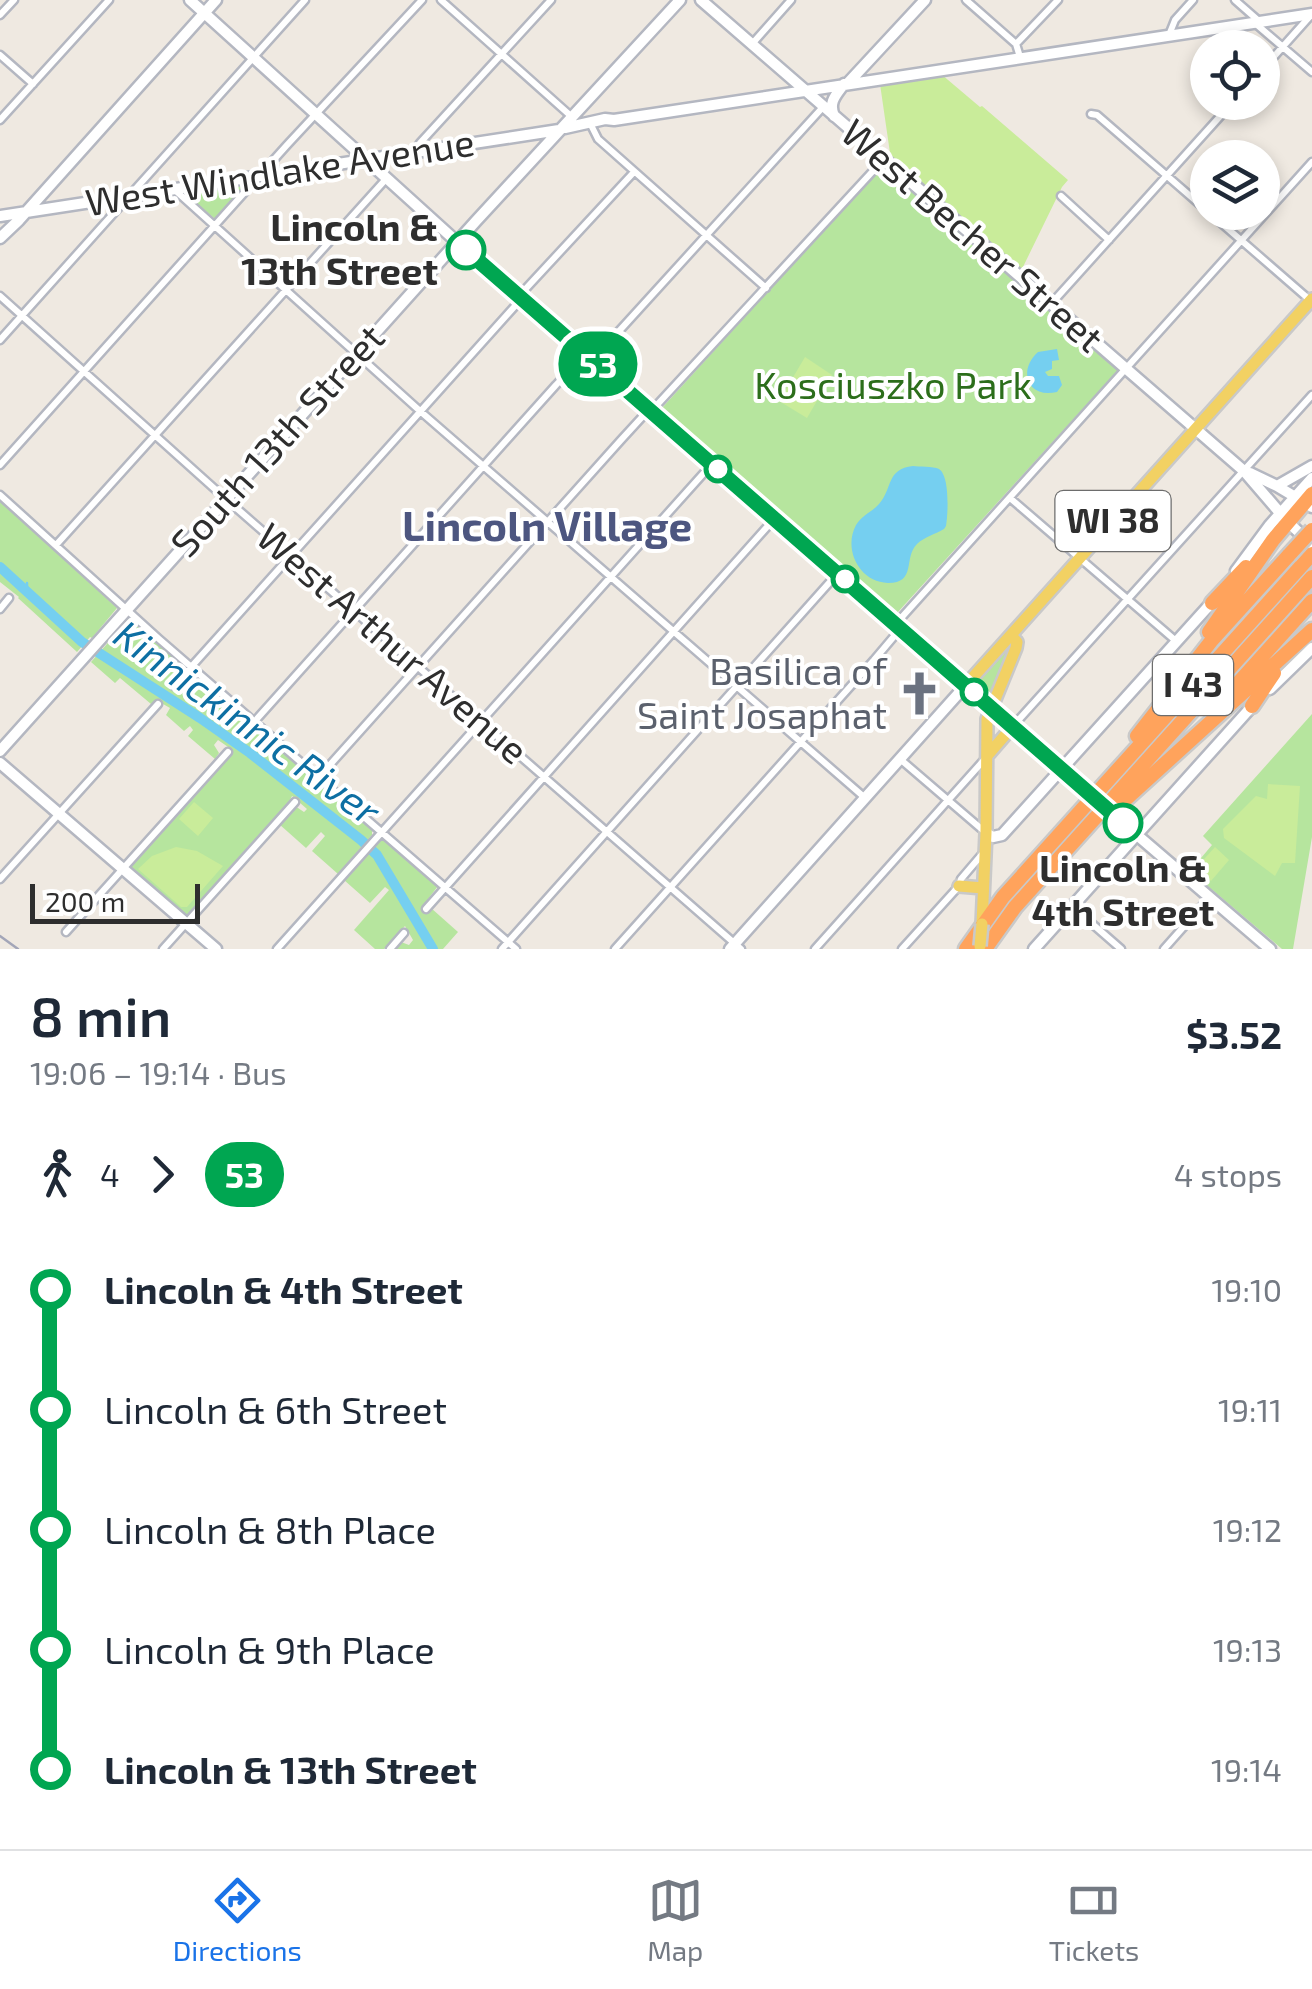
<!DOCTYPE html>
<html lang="en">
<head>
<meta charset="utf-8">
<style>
  :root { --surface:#fff; --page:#f6f6f7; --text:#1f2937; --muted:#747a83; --line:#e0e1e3; --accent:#1a73e8 }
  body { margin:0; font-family:"Exo 2",sans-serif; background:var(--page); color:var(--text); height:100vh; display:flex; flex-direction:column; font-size:38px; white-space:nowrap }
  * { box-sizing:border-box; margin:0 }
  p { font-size:32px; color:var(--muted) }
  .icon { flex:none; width:55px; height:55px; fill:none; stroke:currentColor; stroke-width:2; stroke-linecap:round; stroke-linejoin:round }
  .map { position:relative; height:949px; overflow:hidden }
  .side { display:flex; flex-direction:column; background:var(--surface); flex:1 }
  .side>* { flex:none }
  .badge { padding:0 20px; border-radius:32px; font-size:35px; line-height:65px }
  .buttons { position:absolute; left:1190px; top:30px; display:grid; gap:20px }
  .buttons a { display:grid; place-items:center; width:90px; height:90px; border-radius:50%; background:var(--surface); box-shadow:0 5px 15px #0003; font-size:50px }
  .scale { position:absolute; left:30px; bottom:25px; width:170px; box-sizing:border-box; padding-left:10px; border:5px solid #2e2e2e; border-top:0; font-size:28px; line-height:35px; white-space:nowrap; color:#2e2e2e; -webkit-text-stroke:8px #fff; paint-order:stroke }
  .map>.badge { position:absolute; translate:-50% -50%; box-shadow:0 0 0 5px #fff }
  .legs { display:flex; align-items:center; gap:15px; height:110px; padding:0 30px; font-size:32px }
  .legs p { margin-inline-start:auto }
  .summary { display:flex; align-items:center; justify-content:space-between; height:170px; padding:0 30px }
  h1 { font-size:55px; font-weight:600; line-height:75px }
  ul { padding:0 30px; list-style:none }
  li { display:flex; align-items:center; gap:35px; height:120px; font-size:38px }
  li i { display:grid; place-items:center; width:15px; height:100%; margin:0 12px; background:currentColor }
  li i::after { content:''; width:25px; height:25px; margin:-12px; border:8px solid; border-radius:50%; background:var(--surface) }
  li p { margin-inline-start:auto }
  li:first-child i { background:linear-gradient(#0000 50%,currentColor 0) }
  li:last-child i { background:linear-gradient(currentColor 50%,#0000 0) }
  .tabs { display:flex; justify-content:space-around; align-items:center; height:140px; border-top:2px solid var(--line); background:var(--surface); font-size:28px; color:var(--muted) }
  .tabs a { display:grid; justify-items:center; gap:5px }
  .tabs .on { color:var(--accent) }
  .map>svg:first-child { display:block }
</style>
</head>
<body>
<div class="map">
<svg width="1312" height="949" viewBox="0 0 1312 949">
  <rect width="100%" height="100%" fill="#efe9e1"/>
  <path fill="#b6e59e" d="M883,165L1119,369L897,613H893L661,409Z
    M238,184L241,186V190L215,219L188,196L191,193Z
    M0,500L117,608L92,638L90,637L77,652L18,598L19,597L0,582Z
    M129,619L372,829V835L338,874L312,851L325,836L321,832L306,848L279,824L295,806L304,812L307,809L292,796L288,804L187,916H184L131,870L130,865L230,754L231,749L218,740L214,745L219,753L215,759L188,736L193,730L190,726L184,731L166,715L170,708L156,700L151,704L120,678L115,683L91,662Z
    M1012,643H1014L991,699L976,683Z
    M1312,714V837L1293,949H1282L1190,871L1212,845L1203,836Z
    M383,839L438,886L422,907L427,912L431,908L458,932L443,949H395L401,942L409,945L413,940L405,926L384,949H375L354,930L389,890L385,887L370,903L344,880L379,841Z"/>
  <path fill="#c9ec9a" d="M941,74L980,107L982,106L1068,180L1062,187L1021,271L887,157L890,153L880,84Z
    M805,357L832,375L807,418L779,401Z
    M1268,784L1300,786L1295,863H1282L1275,876L1224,838L1223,829L1256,796L1267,799Z
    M194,802L213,818L198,836L179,819Z
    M176,847L197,851L223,866L187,907H181L138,869L152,856Z
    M1215,847L1229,860L1211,881L1196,868Z"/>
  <path fill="#75cff0" d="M1057,349L1059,360L1052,361V369L1045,372L1048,376H1059L1062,385L1057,392C1028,399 1017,371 1038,352Z
    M913,466C919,467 933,466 939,469C950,476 948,514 946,526L944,529C936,534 924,537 917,544C903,558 917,583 888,583C859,582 843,549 856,525C862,515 872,512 879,504C893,488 886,469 913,466Z"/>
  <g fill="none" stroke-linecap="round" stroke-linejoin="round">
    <path stroke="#75cff0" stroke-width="2.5" d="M27,583V592"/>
    <path stroke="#75cff0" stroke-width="10" d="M0,567L82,642L200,718L250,753L361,840L377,855L433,949"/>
    <defs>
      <path id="street" d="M441,0L572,117
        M966,0L1016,44L1020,57
        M1235,0L1260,22
        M0,15L14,0
        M1256,24L1312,72
        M1169,35L1175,20L1193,0
        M752,44L791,0
        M1016,44L1058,0
        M0,55L33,84
        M1262,70L1311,15
        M1091,114L1097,115L1311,301
        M0,120L109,0
        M592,127L598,139L766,288
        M415,151L420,143L551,0
        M176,191L420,411L864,797
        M1061,196L1109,240
        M0,296L226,499L741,949
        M1051,304L1233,102
        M0,340L305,0
        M0,465L287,145L422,0
        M0,495L159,639L516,949
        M1010,498L1176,641
        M56,545L386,179
        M0,609L9,598
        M174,686L515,306L519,296L634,172
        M255,721L556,385L578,362L600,352L823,107
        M1013,726L1312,395
        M900,759L985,832
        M319,777L621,440L643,416L656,406L884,159
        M0,879L158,704
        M1073,907L1121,949
        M426,909L775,518
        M66,932L228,752
        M163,949L295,802
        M277,949L711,465
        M390,949L404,933
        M502,949L837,574
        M615,949L874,660L896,634L902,617L1312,162
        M815,949L984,760
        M902,949L959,886L961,879L984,852
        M1164,949L1210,897"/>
      <path id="secondary" d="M190,0L457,242L966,685L730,949
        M701,0L1244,471L1287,521L1312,545
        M848,83L925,0
        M834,116C828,102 836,95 844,84
        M565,128L605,119L614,120L1312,14
        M0,216L559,130
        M0,238L19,220L216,0
        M1250,473L1277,486L1312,507
        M1277,486L1312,466
        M1236,571L1270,525L1312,478
        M1270,689L1312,648
        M1013,726L1076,782
        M0,751L476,221L680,0
        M0,763L216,949
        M1123,823L1270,949
        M986,833L993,837L1002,835L1214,600
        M1034,949L1254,704"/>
      <path id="primary" d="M987,756L1013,726L966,685L1312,299
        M959,886L983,888
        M982,924L986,833L987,719L1016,648L1017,642L1011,635"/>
      <path id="highway" d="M1212,603L1246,567
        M1209,632L1273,540L1312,494
        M1252,706L1274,673
        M1213,711L1312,601
        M1137,736L1212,640L1289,555
        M1116,808L1312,630
        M966,949L1003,897L1312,554
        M985,949L1015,907L1312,577"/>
    </defs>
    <use href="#street" stroke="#b4b7c1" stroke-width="11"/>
    <use href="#secondary" stroke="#b4b7c1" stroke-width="15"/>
    <use href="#primary" stroke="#c9c9c9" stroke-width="16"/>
    <use href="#highway" stroke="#c9c9c9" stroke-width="19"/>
    <use href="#street" stroke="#fff" stroke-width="6"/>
    <use href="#secondary" stroke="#fff" stroke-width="10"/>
    <use href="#primary" stroke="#f2d163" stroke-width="11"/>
    <use href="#highway" stroke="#ffa35c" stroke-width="14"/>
    <path stroke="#a3a6b8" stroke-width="2.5" d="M0,936L18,949"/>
    <defs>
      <path id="secondary-bridge" d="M1076,782L1123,823"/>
      <path id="primary-bridge" d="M980,946L982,924"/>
      <path id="highway-bridge" d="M1289,555L1312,530"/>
    </defs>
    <use href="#secondary-bridge" stroke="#b4b7c1" stroke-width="15" stroke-linecap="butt"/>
    <use href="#primary-bridge" stroke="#c9c9c9" stroke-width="16" stroke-linecap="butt"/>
    <use href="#highway-bridge" stroke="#c9c9c9" stroke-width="19" stroke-linecap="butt"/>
    <use href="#secondary-bridge" stroke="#fff" stroke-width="10"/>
    <use href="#primary-bridge" stroke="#f2d163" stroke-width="11"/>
    <use href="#highway-bridge" stroke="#ffa35c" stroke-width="14"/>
  </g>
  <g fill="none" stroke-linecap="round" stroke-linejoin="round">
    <defs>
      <path id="line-1" d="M466,250L1123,823"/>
    </defs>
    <use href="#line-1" stroke="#fff" stroke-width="22"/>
    <use href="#line-1" stroke="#00a651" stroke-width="15"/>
  </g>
  <defs>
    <symbol id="church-bare" viewBox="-9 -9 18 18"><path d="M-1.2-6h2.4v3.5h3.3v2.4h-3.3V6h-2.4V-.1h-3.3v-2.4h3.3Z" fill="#6b7280" stroke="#fff" stroke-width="2.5" paint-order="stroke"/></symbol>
  </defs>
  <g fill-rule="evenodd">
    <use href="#church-bare" x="888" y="662" width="63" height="63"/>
  </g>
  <g fill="#fff" stroke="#00a651" stroke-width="5">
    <circle cx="466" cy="250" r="18"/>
    <circle cx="718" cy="469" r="12"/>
    <circle cx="845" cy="579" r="12"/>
    <circle cx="974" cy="692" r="12"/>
    <circle cx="1123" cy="823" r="18"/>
  </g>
  <g text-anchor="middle" stroke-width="8" stroke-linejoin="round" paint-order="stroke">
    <g fill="#fff" stroke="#6d6d6d" stroke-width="2.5">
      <rect x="1055.5" y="491" width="115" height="60" rx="8"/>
      <rect x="1153" y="655" width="80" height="60" rx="8"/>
    </g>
    <g font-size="35" font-weight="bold" fill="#2e2e2e">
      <text x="1113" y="533">WI 38</text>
      <text x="1193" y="697">I 43</text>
    </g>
    <g font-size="38" fill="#2e2e2e" stroke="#fff">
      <text transform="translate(280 173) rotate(-9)" y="13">West Windlake Avenue</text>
      <text transform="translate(972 236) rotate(41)" y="13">West Becher Street</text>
      <text transform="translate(278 441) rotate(-48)" y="13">South 13th Street</text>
      <text transform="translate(392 644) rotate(41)" y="13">West Arthur Avenue</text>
    </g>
    <g font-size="38" font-weight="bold" fill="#2e2e2e" stroke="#fff" text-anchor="end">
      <text x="438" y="241">Lincoln &amp;<tspan x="438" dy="44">13th Street</tspan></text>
      <text x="1123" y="882" text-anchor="middle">Lincoln &amp;<tspan x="1123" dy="44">4th Street</tspan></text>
    </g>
    <g font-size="38" fill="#2c6e1b" stroke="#fff">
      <text x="893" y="399">Kosciuszko Park</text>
    </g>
    <g font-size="38" fill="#5b616d" stroke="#fff" text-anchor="end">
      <text x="887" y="685">Basilica of<tspan x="887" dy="44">Saint Josaphat</tspan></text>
    </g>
    <g font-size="40" font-style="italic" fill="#0d6fa3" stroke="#fff">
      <text transform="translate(247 723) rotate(36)" y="14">Kinnickinnic River</text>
    </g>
    <g font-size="42" font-weight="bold" fill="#4d5680" stroke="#fff">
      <text x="547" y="541">Lincoln Village</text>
    </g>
  </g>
</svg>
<div class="buttons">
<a><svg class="icon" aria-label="locate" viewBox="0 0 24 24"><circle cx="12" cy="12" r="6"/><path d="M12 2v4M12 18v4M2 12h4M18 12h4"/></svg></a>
<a><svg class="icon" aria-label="layers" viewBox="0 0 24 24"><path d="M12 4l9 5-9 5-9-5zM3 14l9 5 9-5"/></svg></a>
</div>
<div class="scale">200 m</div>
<b class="badge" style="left:598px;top:364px;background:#00a651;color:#fff">53</b>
</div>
<section class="side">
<div class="summary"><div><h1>8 min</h1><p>19:06 – 19:14 · Bus</p></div><b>$3.52</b></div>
<div class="legs"><svg class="icon" aria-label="walk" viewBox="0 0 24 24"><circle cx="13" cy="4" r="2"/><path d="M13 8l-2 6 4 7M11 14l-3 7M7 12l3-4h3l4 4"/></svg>4<svg class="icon" aria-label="forward" viewBox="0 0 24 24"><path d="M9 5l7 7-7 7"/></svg><b class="badge" style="background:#00a651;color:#fff">53</b><p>4 stops</p></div>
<ul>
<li><i style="color:#00a651"></i><b>Lincoln &amp; 4th Street</b><p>19:10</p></li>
<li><i style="color:#00a651"></i><span>Lincoln &amp; 6th Street</span><p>19:11</p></li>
<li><i style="color:#00a651"></i><span>Lincoln &amp; 8th Place</span><p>19:12</p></li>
<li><i style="color:#00a651"></i><span>Lincoln &amp; 9th Place</span><p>19:13</p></li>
<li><i style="color:#00a651"></i><b>Lincoln &amp; 13th Street</b><p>19:14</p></li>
</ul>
</section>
<nav class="tabs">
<a class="on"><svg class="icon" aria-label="directions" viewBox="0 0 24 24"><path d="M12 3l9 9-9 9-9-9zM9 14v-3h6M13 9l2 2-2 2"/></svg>Directions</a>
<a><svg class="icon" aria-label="map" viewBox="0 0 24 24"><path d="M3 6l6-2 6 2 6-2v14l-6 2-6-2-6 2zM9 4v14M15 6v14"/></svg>Map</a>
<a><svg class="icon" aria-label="tickets" viewBox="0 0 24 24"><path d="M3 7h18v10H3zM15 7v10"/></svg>Tickets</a>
</nav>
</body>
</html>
